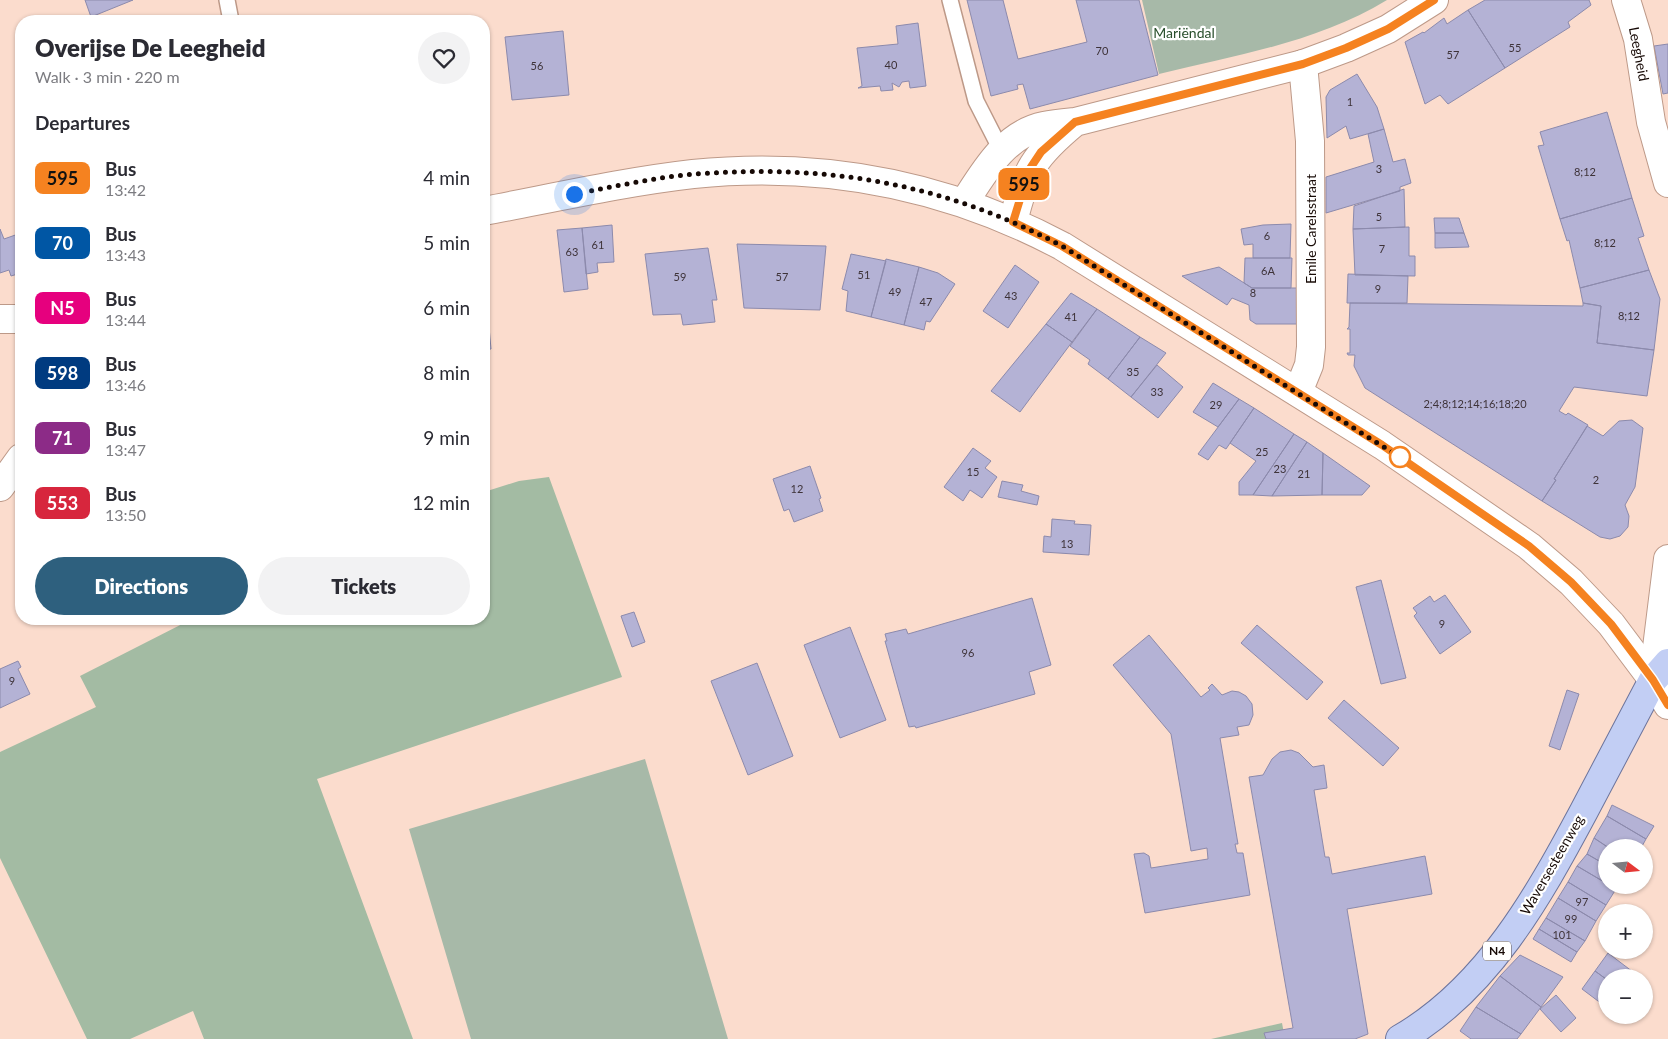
<!DOCTYPE html>
<html lang="en">
<head>
<meta charset="utf-8">
<style>
  :root { --surface:#fff; --page:#f2f2f3; --text:#2b2b33; --muted:#7c7c81; --accent:#2e607e }
  body { margin:0; font-family:Lato,sans-serif; background:var(--page); color:var(--text); height:100vh; display:flex; flex-direction:column; font-size:19px; white-space:nowrap }
  * { box-sizing:border-box; margin:0 }
  p { font-size:16px; color:var(--muted) }
  .icon { flex:none; width:28px; height:28px; fill:none; stroke:currentColor; stroke-width:2; stroke-linecap:round; stroke-linejoin:round }
  .map { position:relative; flex:1; overflow:hidden }
  .panel { position:absolute; left:15px; top:15px; width:475px; height:610px; display:flex; flex-direction:column; background:var(--surface); border-radius:20px; box-shadow:0 1px 4px #0004 }
  .panel>* { flex:none }
  .badge { padding:0 10px; border-radius:8px; font-size:18px; line-height:32px }
  .needle { width:32px; rotate:106deg }
  .fabs { position:absolute; left:1598px; top:839px; display:grid; gap:10px }
  .fabs a { display:grid; place-items:center; width:55px; height:55px; border-radius:50%; background:var(--surface); box-shadow:0 1px 4px #0004; font-size:25px }
  .you { position:absolute; width:25px; height:25px; margin:-12px; border:4px solid #fff; border-radius:50%; background:#1a73e8; box-shadow:0 0 0 8px #1a73e833 }
  .map>.badge { position:absolute; translate:-50% -50%; box-shadow:0 0 0 2px #fff }
  h2 { padding:0 20px; font-size:19px; line-height:45px }
  .round { display:grid; place-items:center; flex:none; width:52px; height:52px; border-radius:26px; background:var(--page) }
  .head { display:flex; align-items:center; justify-content:space-between; height:85px; padding:0 20px }
  h1 { font-size:24px; font-weight:800; line-height:38px }
  .action { display:flex; gap:10px; margin-top:auto; padding:10px 20px }
  .action a { flex:1; height:58px; border-radius:30px; background:var(--accent); color:#fff; font-size:20px; font-weight:800; line-height:58px; text-align:center }
  .action a+a { background:var(--page); color:var(--text) }
  ul { padding:0; list-style:none }
  li { display:flex; align-items:center; gap:15px; height:65px; padding:0 20px }
  li div { flex:1 }
  li b { display:block; font-size:19px }
  li em { font-style:normal }
  li .badge { min-width:55px; font-weight:700; text-align:center }
  .map>svg:first-child { display:block }
</style>
</head>
<body>
<div class="map">
<svg width="1668" height="1039" viewBox="0 0 1668 1039">
  <rect width="100%" height="100%" fill="#fbdccd"/>
  <path fill="#a7b9a8" d="M1142,0H1387C1318,42 1237,55 1159,74Z
    M645,759L728,1039H471L409,829Z"/>
  <path fill="#a3bba3" d="M549,477L622,677L317,779L413,1039H204L193,1011L130,1039H87L0,858V752L96,707L80,676L192,619H484V492L519,481Z
    M1282,1023L1285,1039H1211Z"/>
  <path fill="#b4b2d5" stroke="#8c8aac" d="M85,0H133L91,17Z
    M967,0H1003L1018,59L1087,42L1076,0H1139L1158,75L1030,109L1023,84L1017,85L1018,89L991,96Z
    M1485,0H1589L1591,5L1568,22L1570,27L1505,68L1468,10Z
    M1468,10L1505,68L1448,104L1440,95L1425,104L1405,42L1423,32L1424,33L1444,18L1447,24Z
    M918,23L926,86L910,88L909,81L902,82L899,87L892,83L893,90L881,91L880,86L858,88L862,86L857,48L898,44L896,26Z
    M563,31L569,95L512,100L505,37Z
    M1668,44V93L1663,94L1654,46Z
    M1357,74L1377,107L1384,129L1350,139L1346,126L1327,138L1326,97L1330,90Z
    M1607,112L1632,198L1560,219L1538,146L1544,145L1540,132Z
    M1384,129L1393,162L1405,159L1411,183L1400,187V191L1326,213V177L1374,162L1368,134Z
    M1404,189L1405,227L1353,229L1354,206Z
    M1632,198L1644,236L1638,238L1649,270L1580,288L1569,240L1567,241L1560,219Z
    M1434,218H1459L1464,233H1435Z
    M1291,224L1290,258H1253V244L1244,245L1241,229L1263,225Z
    M612,225L614,262L597,263L598,272L586,274L582,228Z
    M1409,227V256H1415V276L1355,275L1353,229Z
    M582,228L588,289L564,292L557,230Z
    M0,229L4,239L21,233V273L11,276L9,270L0,273Z
    M1435,233H1464L1469,247L1435,248Z
    M737,244L826,246L820,310L744,308Z
    M708,248L717,300H712L715,322L683,325L681,314L653,315L645,254Z
    M851,254L886,261L871,317L846,311L848,291L842,289Z
    M1245,258H1292L1291,288H1252L1244,283Z
    M886,259L919,267L904,325L871,317Z
    M1015,265L1039,282L1008,328L983,311Z
    M919,267L938,273L955,284L930,322L926,321L924,330L904,325Z
    M1219,267L1252,288H1298L1299,324H1256L1250,320L1249,305L1232,298L1227,305L1182,276Z
    M1649,270L1660,299L1654,350L1597,343L1601,306L1583,303L1580,288Z
    M1348,274L1408,276L1407,303H1347Z
    M484,293H486L491,349L484,350Z
    M1071,293L1097,309L1072,342L1046,324Z
    M1350,303L1583,306V303L1601,306L1597,343L1654,350L1647,396L1574,387L1559,411L1566,415L1568,413L1588,425L1554,479L1556,480L1542,501L1365,388L1354,366L1355,355H1348L1347,353H1350V329H1347L1349,327Z
    M1097,309L1140,337L1108,379L1088,364L1090,360L1070,346Z
    M1046,324L1072,342L1020,412L991,391Z
    M1140,337L1166,353L1131,397L1108,379Z
    M1157,365L1183,387L1158,418L1131,397Z
    M1213,383L1239,399L1218,427L1193,412Z
    M1239,399L1254,408L1226,449L1219,445L1208,460L1198,454Z
    M1254,408L1294,434L1253,495H1239V482L1256,461L1230,443Z
    M1632,420L1643,428L1635,487L1625,505L1629,516L1628,527L1620,536L1610,539L1600,537L1542,501L1556,480L1554,479L1587,426L1603,436L1619,421Z
    M1294,434L1307,442L1272,496L1253,495Z
    M1307,442L1323,453L1322,495L1272,496Z
    M973,448L991,461L985,468L997,477L982,498L970,490L963,501L944,487Z
    M1323,453L1370,486L1362,495H1322Z
    M810,466L821,498L819,499L823,511L794,522L789,509L784,511L773,479Z
    M1002,481L1023,485L1021,491L1039,496L1037,505L998,497Z
    M1052,519L1075,521L1074,524L1091,525L1089,555L1043,552L1044,536L1051,537Z
    M1381,580L1406,678L1381,684L1356,587Z
    M1445,595L1471,632L1440,654L1414,616L1417,613L1413,608L1430,596L1434,602Z
    M1032,598L1051,665L1029,672L1035,694L916,728L915,726L909,727L885,641H887L885,634L906,629L908,634Z
    M634,612L645,642L632,647L621,616Z
    M1257,625L1323,682L1307,700L1241,643Z
    M850,627L886,720L840,738L804,645Z
    M1149,635L1201,697L1210,690L1208,688L1212,684L1222,695L1232,691L1239,692L1246,696L1252,704L1253,715L1249,725L1237,727L1239,735L1220,738L1238,844H1235L1237,853H1243L1250,895L1145,913L1134,854L1144,853L1149,856L1151,868L1208,859L1207,848L1191,851L1171,734L1113,665Z
    M18,661L21,667L18,669L30,694L0,708V669Z
    M757,663L793,756L748,775L711,681Z
    M1567,690L1579,694L1560,750L1549,746Z
    M1344,700L1399,748L1383,766L1328,718Z
    M1291,750L1299,753L1313,767L1324,765L1327,788L1314,790L1325,857H1329L1332,874L1425,856L1432,894L1347,909L1368,1034L1355,1039H1266L1264,1033L1293,1028L1249,777L1263,775L1272,759L1280,752Z
    M1612,805L1654,826L1646,839L1607,816Z
    M1607,816L1646,839L1641,848H1609L1594,838Z
    M1594,838L1609,848H1606V865L1587,854Z
    M1587,854L1606,865V883L1577,866Z
    M1577,866L1616,889L1606,905L1568,882Z
    M1568,882L1606,905L1596,921L1558,898Z
    M1558,898L1596,921L1585,941L1546,918Z
    M1546,918L1585,941L1577,952L1539,929Z
    M1539,929L1577,952L1571,962L1533,939Z
    M1608,953L1641,978L1606,979L1595,971Z
    M1520,955L1563,977L1541,1007L1500,976Z
    M1595,971L1606,979V1007L1582,989Z
    M1500,976L1541,1007L1521,1034L1476,1007Z
    M1556,995L1576,1018L1561,1032L1540,1009Z
    M1476,1007L1521,1034L1517,1039H1471L1460,1031Z"/>
  <g fill="none" stroke-linecap="round" stroke-linejoin="round">
    <defs>
      <path id="lane" d="M227,0L231,21
        M950,0L976,101L1001,150"/>
      <path id="street" d="M1626,0L1638,39L1651,122L1668,183
        M1298,392L1309,365L1311,347L1310,141L1303,64
        M0,487L21,458
        M1653,680L1668,559"/>
      <path id="secondary" d="M964,203C984,172 1005,134 1044,126C1054,124 1065,123 1075,122L1303,64L1346,48L1388,29L1434,0
        M484,211C553,198 623,182 693,174C822,161 947,185 1062,246L1382,445L1529,546L1571,582L1611,624L1653,680L1668,705
        M1013,222C1026,169 1034,156 1075,122
        M0,319H21"/>
      <path id="primary" d="M1400,1039C1487,989 1538,897 1584,811C1607,767 1630,724 1653,680L1668,663"/>
    </defs>
    <use href="#lane" stroke="#bd9988" stroke-width="18"/>
    <use href="#street" stroke="#bd9988" stroke-width="30"/>
    <use href="#secondary" stroke="#bd9988" stroke-width="30"/>
    <use href="#primary" stroke="#6c749c" stroke-width="30"/>
    <use href="#lane" stroke="#fff" stroke-width="15"/>
    <use href="#street" stroke="#fff" stroke-width="28"/>
    <use href="#secondary" stroke="#fff" stroke-width="28"/>
    <use href="#primary" stroke="#c2cef4" stroke-width="28"/>
  </g>
  <g fill="none" stroke-linecap="round" stroke-linejoin="round">
    <defs>
      <path id="line" d="M1434,0L1388,29L1346,48L1303,64L1075,122L1041,152L1029,170L1013,222L1062,246L1382,445L1529,546L1571,582L1611,624L1653,680L1668,705"/>
    </defs>
    <use href="#line" stroke="#fff" stroke-width="11"/>
    <use href="#line" stroke="#f58220" stroke-width="8"/>
    <path stroke="#160905" stroke-width="5" stroke-dasharray="0 9" d="M574,194C614,187 655,177 695,174C828,164 943,183 1062,246L1400,457"/>
  </g>
  <circle fill="#fff" stroke="#f58220" stroke-width="2.5" cx="1400" cy="457" r="10"/>
  <g text-anchor="middle" stroke-width="4.5" stroke-linejoin="round" paint-order="stroke">
    <g font-size="11" fill="#3e3339">
      <text x="1515" y="52">55</text>
      <text x="1102" y="55">70</text>
      <text x="1453" y="59">57</text>
      <text x="891" y="69">40</text>
      <text x="537" y="70">56</text>
      <text x="1350" y="106">1</text>
      <text x="1379" y="173">3</text>
      <text x="1585" y="176">8;12</text>
      <text x="1379" y="221">5</text>
      <text x="1267" y="240">6</text>
      <text x="1605" y="247">8;12</text>
      <text x="598" y="249">61</text>
      <text x="1382" y="253">7</text>
      <text x="572" y="256">63</text>
      <text x="1268" y="275">6A</text>
      <text x="864" y="279">51</text>
      <text x="680" y="281">59</text>
      <text x="782" y="281">57</text>
      <text x="1378" y="293">9</text>
      <text x="895" y="296">49</text>
      <text x="1253" y="297">8</text>
      <text x="1011" y="300">43</text>
      <text x="926" y="306">47</text>
      <text x="1629" y="320">8;12</text>
      <text x="1071" y="321">41</text>
      <text x="1133" y="376">35</text>
      <text x="1157" y="396">33</text>
      <text x="1475" y="408">2;4;8;12;14;16;18;20</text>
      <text x="1216" y="409">29</text>
      <text x="1262" y="456">25</text>
      <text x="1280" y="473">23</text>
      <text x="973" y="476">15</text>
      <text x="1304" y="478">21</text>
      <text x="1596" y="484">2</text>
      <text x="797" y="493">12</text>
      <text x="1067" y="548">13</text>
      <text x="1442" y="628">9</text>
      <text x="968" y="657">96</text>
      <text x="12" y="685">9</text>
      <text x="1582" y="906">97</text>
      <text x="1571" y="923">99</text>
      <text x="1562" y="939">101</text>
    </g>
    <rect fill="#fff" stroke="#5c5350" stroke-width="1" x="1483" y="941.5" width="28" height="19" rx="4"/>
    <g font-size="12" font-weight="bold" fill="#160905">
      <text x="1497" y="955">N4</text>
    </g>
    <g font-size="14" fill="#284e2b" stroke="#fff">
      <text x="1184" y="38">Mariëndal</text>
    </g>
    <g font-size="14" fill="#160905" stroke="#fff">
      <text transform="translate(1639 54) rotate(79)" y="5">Leegheid</text>
      <text transform="translate(1311 229) rotate(-90)" y="5">Emile Carelsstraat</text>
      <text transform="translate(1552 865) rotate(-60)" y="5">Waversesteenweg</text>
    </g>
  </g>
</svg>
<div class="fabs">
<a><svg class="needle" viewBox="-14 -14 28 28"><path d="M0-13l5 13h-10z" fill="#e53935"/><path d="M0 13l5-13h-10z" fill="#7c7c81"/></svg></a>
<a>+</a>
<a>−</a>
</div>
<div class="you" style="left:574px;top:194px"></div>
<b class="badge" style="left:1024px;top:184px;background:#f58220;color:#111">595</b>
<section class="panel">
<div class="head"><div><h1>Overijse De Leegheid</h1><p>Walk · 3 min · 220 m</p></div><a class="round"><svg class="icon" aria-label="heart" viewBox="0 0 24 24"><path d="M12 20l-8-8c-3-5 5-10 8-4 3-6 11-1 8 4z"/></svg></a></div>
<h2>Departures</h2>
<ul>
<li><span class="badge" style="background:#f58220;color:#111">595</span><div><b>Bus</b><p>13:42</p></div><em>4 min</em></li>
<li><span class="badge" style="background:#0056a4;color:#fff">70</span><div><b>Bus</b><p>13:43</p></div><em>5 min</em></li>
<li><span class="badge" style="background:#e6007e;color:#fff">N5</span><div><b>Bus</b><p>13:44</p></div><em>6 min</em></li>
<li><span class="badge" style="background:#003b80;color:#fff">598</span><div><b>Bus</b><p>13:46</p></div><em>8 min</em></li>
<li><span class="badge" style="background:#8c2b87;color:#fff">71</span><div><b>Bus</b><p>13:47</p></div><em>9 min</em></li>
<li><span class="badge" style="background:#d7263d;color:#fff">553</span><div><b>Bus</b><p>13:50</p></div><em>12 min</em></li>
</ul>
<div class="action"><a>Directions</a><a>Tickets</a></div>
</section>
</div>
</body>
</html>
